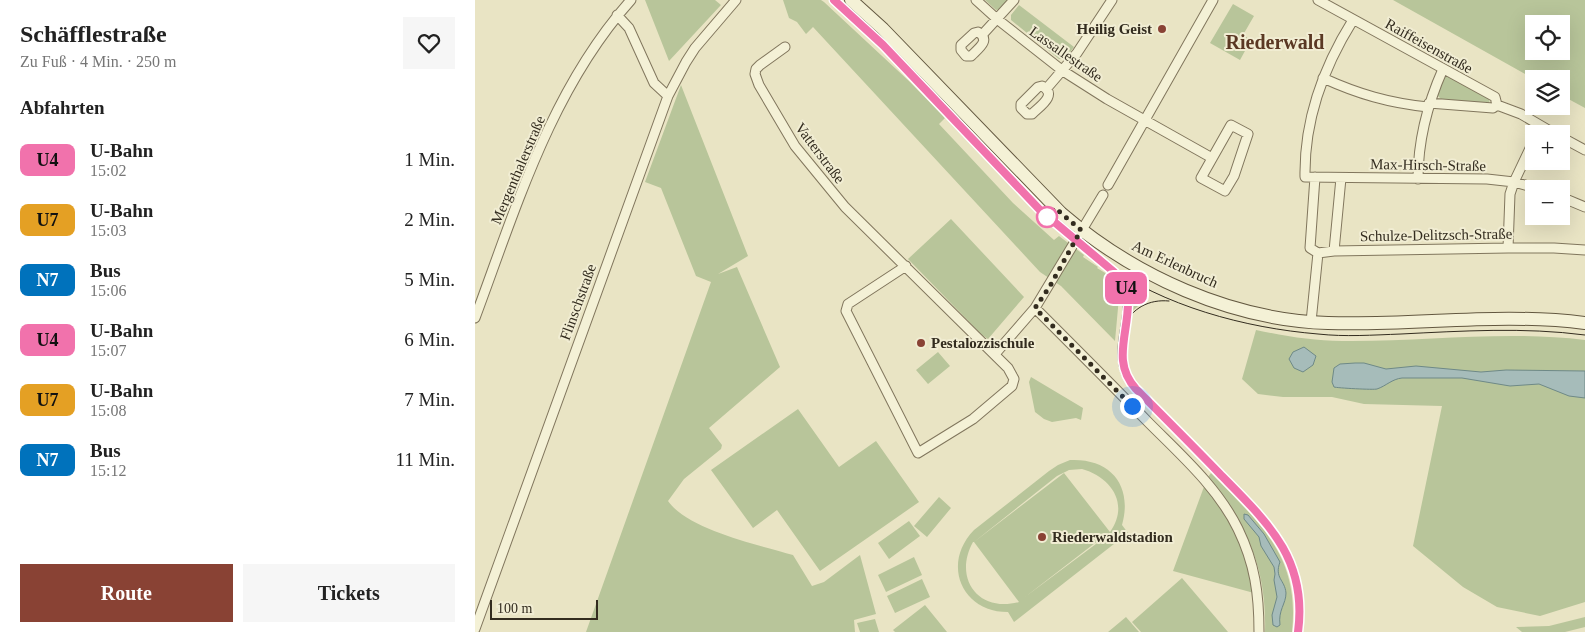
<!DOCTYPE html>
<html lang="de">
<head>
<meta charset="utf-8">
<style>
  :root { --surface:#fff; --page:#f6f6f6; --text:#222; --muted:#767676; --accent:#894234 }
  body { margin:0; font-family:"Times New Roman",serif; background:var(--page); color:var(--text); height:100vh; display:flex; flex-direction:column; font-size:19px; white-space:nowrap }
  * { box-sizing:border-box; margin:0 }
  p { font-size:16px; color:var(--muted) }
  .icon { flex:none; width:28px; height:28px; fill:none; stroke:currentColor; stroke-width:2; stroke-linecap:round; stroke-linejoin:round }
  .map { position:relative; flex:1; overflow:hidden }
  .panel { display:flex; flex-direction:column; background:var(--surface); width:475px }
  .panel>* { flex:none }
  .badge { padding:0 10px; border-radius:8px; font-size:18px; line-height:32px }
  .tools { position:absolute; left:1050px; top:15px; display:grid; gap:10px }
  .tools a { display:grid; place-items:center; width:45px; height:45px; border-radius:0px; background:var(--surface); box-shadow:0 5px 20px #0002; font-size:25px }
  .scale { position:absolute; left:15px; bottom:12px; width:108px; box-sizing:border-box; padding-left:5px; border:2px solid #332c1f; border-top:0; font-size:14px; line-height:18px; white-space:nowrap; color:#332c1f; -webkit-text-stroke:4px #f1edd3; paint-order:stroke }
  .you { position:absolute; width:25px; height:25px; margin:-12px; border:4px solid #fff; border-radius:50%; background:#1a73e8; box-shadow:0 0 0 8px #1a73e833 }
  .map>.badge { position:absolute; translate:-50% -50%; box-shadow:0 0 0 2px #fff }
  h2 { padding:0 20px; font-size:19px; line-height:45px }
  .round { display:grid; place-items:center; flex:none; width:52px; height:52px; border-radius:0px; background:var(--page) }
  .overview { display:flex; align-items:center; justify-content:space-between; height:85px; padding:0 20px }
  h1 { font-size:24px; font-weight:700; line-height:38px }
  .primary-button { display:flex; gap:10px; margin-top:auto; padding:10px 20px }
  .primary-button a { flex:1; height:58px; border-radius:0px; background:var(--accent); color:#fff; font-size:20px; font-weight:700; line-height:58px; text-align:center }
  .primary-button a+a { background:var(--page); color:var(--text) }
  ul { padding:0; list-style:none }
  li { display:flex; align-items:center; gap:15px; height:60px; padding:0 20px }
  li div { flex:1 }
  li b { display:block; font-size:19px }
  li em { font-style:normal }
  li .badge { min-width:55px; font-weight:700; text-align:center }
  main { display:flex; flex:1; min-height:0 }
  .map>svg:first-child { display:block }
</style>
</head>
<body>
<main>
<section class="panel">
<div class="overview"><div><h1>Schäfflestraße</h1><p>Zu Fuß · 4 Min. · 250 m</p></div><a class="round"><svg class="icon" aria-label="heart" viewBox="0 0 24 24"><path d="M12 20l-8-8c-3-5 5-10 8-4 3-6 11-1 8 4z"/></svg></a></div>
<h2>Abfahrten</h2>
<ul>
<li><span class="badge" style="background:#f172ac;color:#111">U4</span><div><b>U-Bahn</b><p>15:02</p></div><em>1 Min.</em></li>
<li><span class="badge" style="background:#e4a024;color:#111">U7</span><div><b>U-Bahn</b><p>15:03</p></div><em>2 Min.</em></li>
<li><span class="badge" style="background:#0072bc;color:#fff">N7</span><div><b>Bus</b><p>15:06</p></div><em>5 Min.</em></li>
<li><span class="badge" style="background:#f172ac;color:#111">U4</span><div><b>U-Bahn</b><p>15:07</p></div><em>6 Min.</em></li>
<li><span class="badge" style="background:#e4a024;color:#111">U7</span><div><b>U-Bahn</b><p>15:08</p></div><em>7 Min.</em></li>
<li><span class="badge" style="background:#0072bc;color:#fff">N7</span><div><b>Bus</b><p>15:12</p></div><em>11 Min.</em></li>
</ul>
<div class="primary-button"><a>Route</a><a>Tickets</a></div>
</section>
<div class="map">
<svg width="1110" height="632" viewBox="0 0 1110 632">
  <rect width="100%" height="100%" fill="#e9e4c4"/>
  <path fill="#b8c59a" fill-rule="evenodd" d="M170,0H240L246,5L194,61Z
    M308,0H346L349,2L435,82L470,118L464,124L538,203L579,240L584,236L609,255L608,257L623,267L622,268L635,276L644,297L640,341L586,286L565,272L338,27L331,34L322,22L314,18Z
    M510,0H533L526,9L521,10Z
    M918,0H1110V108L1086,95V79H1059ZM1059,24H1086V51H1059Z
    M758,4L779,16L768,35L776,40L765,60L735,43Z
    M544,5L599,47L590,59H584L536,20V15Z
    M972,75L1015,98L1014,103L966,99L961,94L969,78Z
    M206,85L273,256L243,274L262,267L305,367L234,428L247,445L246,449L209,479L193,501C213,530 284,545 318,555L337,586L349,582L385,555L401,614L379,620L380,632H111L236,282L221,276L186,188L170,182Z
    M476,219L549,297L513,339L507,335L433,259Z
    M654,291L672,301L663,306L654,314Z
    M781,330C810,336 838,341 867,341C948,342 1029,330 1110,340V602L1065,616L1022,607L988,587L938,546L967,406L889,404L857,397H808L783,394L767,379Z
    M463,352L475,366L453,384L441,370Z
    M556,377L608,408L606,420L601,418L577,422L569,419L560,412L554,382Z
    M323,409L364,467L401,441L444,502L345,571L302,510L278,528L236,470Z
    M595,460C636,458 658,486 647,525L653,533L539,622L533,612C487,612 466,564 499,530L574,471L583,465ZM607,469C636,477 655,504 635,532L589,473L499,542L582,476L594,470ZM633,533L629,538L550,597ZM498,542H499L544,602C503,613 478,578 498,542Z
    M736,473C785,524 825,555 817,632H790C792,568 772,526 733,477Z
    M730,484L746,505L770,551L779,593L698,571Z
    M464,497L476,508L452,537L439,526Z
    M434,521L445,536L414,559L403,543Z
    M439,557L447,575L411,592L403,575Z
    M707,578L753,632H666L657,622Z
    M447,579L455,597L420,613L412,596Z
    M450,605L472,632H420L418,630Z
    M651,617L664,632H633Z
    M1110,617V627L1090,632H1047L1041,627L1074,626Z
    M400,619L404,632H385L382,623Z"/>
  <path fill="#a6bcba" stroke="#6e8987" d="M829,347L841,356L838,365L828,372L819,368L814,359L818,352Z
    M880,363H889L911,369L941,366L1006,372L1031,370L1110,371V398L1094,396L1064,384L1035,386L987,378H927C917,379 911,386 902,389C899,390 862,388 859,387L857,382L859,368L865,364Z
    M769,514L773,515L789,534L805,562C799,578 810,580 811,593C811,604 803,610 805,625L802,627L798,625L797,615L802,597L799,580L800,574L799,567L786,546L784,537L769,519Z"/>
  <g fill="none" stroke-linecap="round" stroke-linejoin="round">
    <defs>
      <path id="street" d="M501,0L522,19L588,71L632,99L737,158
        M843,0L1020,97L1022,105
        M142,15L154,28L179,83L193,96
        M878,20C848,68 829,120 830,177L1012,179L1039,182L1064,189
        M503,32C516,40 504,48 496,56H491L486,50V45L499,33Z
        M507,35L539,0
        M310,47L285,65L281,69L280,74L284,85L320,146L370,207L533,368L539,379L537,386L498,419L443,453L371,311L373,304L431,266
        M848,78C883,94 914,103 953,107
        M567,86C583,95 565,106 557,114H552L546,108V104L563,87Z
        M572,88L602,53L637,0
        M954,103L1018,108L1022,105L1046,114L1080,134
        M756,125L773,134L759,176L750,191L726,178Z
        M1086,137L1110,150
        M840,177L835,248L843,253
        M943,179C943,139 952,105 968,69
        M633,185L738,0
        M1086,197L1110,207
        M1033,248L1035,194L1039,182L1059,140
        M859,251L866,178
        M843,253L859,251L1033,248H1079L1110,250
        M560,308C599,347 637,385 675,424C707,456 743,488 763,529C780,564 784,594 784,632
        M0,318C41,208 76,89 156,0
        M836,322L843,253
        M520,354L560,308L628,195
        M0,629L193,96L211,62L220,48L261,0"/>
      <path id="secondary" d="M376,0L408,29L586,213C659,276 756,320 853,323C939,326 1024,312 1110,323"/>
    </defs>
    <use href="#street" stroke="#81765d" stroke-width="11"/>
    <use href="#secondary" stroke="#635840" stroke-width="14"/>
    <use href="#street" stroke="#f4f1d6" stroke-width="9"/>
    <use href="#secondary" stroke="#f4f1d6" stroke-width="12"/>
    <path stroke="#332c1f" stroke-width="1" d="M359,0C410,46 457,97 504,147C543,188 582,230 629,263C688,306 770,328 843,334C870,337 898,335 926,334C987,331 1049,327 1110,335
      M631,270C673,304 619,350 658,392C684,418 710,444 736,470C784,519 829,557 819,632
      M648,327C657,308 674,299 694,301"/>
  </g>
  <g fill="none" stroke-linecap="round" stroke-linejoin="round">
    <defs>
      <path id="line" d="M359,0L408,45L565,210L639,272C647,280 652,288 653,300C654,333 636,362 661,389C689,417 717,445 744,473C791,521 833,558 823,632"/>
    </defs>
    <use href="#line" stroke="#fff" stroke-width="11"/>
    <use href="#line" stroke="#f172ac" stroke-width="8"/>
    <path stroke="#332c1f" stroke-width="5" stroke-dasharray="0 9" d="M572,217L580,208L606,230L575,286L560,308L657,406"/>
  </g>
  <g fill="#894234" stroke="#f1edd3" stroke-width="2">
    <circle cx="687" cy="29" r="5"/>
    <circle cx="446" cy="343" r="5"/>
    <circle cx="567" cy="537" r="5"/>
  </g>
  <circle fill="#fff" stroke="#f172ac" stroke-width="2.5" cx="572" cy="217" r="10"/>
  <g text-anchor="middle" stroke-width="4" stroke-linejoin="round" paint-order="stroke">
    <g font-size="15" font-weight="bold" fill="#332c1f" stroke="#f1edd3" text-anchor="start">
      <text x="677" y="34" text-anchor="end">Heilig Geist</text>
      <text x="456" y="348">Pestalozzischule</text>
      <text x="577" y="542">Riederwaldstadion</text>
    </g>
    <g font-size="15" fill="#332c1f" stroke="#f1edd3">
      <text transform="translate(954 46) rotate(29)" y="5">Raiffeisenstraße</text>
      <text transform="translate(591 54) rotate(35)" y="5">Lassallestraße</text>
      <text transform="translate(345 153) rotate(53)" y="5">Vatterstraße</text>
      <text transform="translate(953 165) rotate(1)" y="5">Max-Hirsch-Straße</text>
      <text transform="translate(43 170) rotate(-67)" y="5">Mergenthalerstraße</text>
      <text transform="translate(961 235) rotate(-1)" y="5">Schulze-Delitzsch-Straße</text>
      <text transform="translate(700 264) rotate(25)" y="5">Am Erlenbruch</text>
      <text transform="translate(103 302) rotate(-70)" y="5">Flinschstraße</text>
    </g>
    <g font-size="20" font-weight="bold" fill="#5a3823" stroke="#f1edd3">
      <text x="800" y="49">Riederwald</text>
    </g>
  </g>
</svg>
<div class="tools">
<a><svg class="icon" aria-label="locate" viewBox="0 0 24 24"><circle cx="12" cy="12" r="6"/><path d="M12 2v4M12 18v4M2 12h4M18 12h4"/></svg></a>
<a><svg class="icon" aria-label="layers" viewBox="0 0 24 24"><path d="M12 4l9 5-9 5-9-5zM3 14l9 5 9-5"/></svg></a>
<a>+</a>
<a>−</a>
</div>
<div class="scale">100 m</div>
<div class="you" style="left:657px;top:406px"></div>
<b class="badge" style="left:651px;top:288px;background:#f172ac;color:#111">U4</b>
</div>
</main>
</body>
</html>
